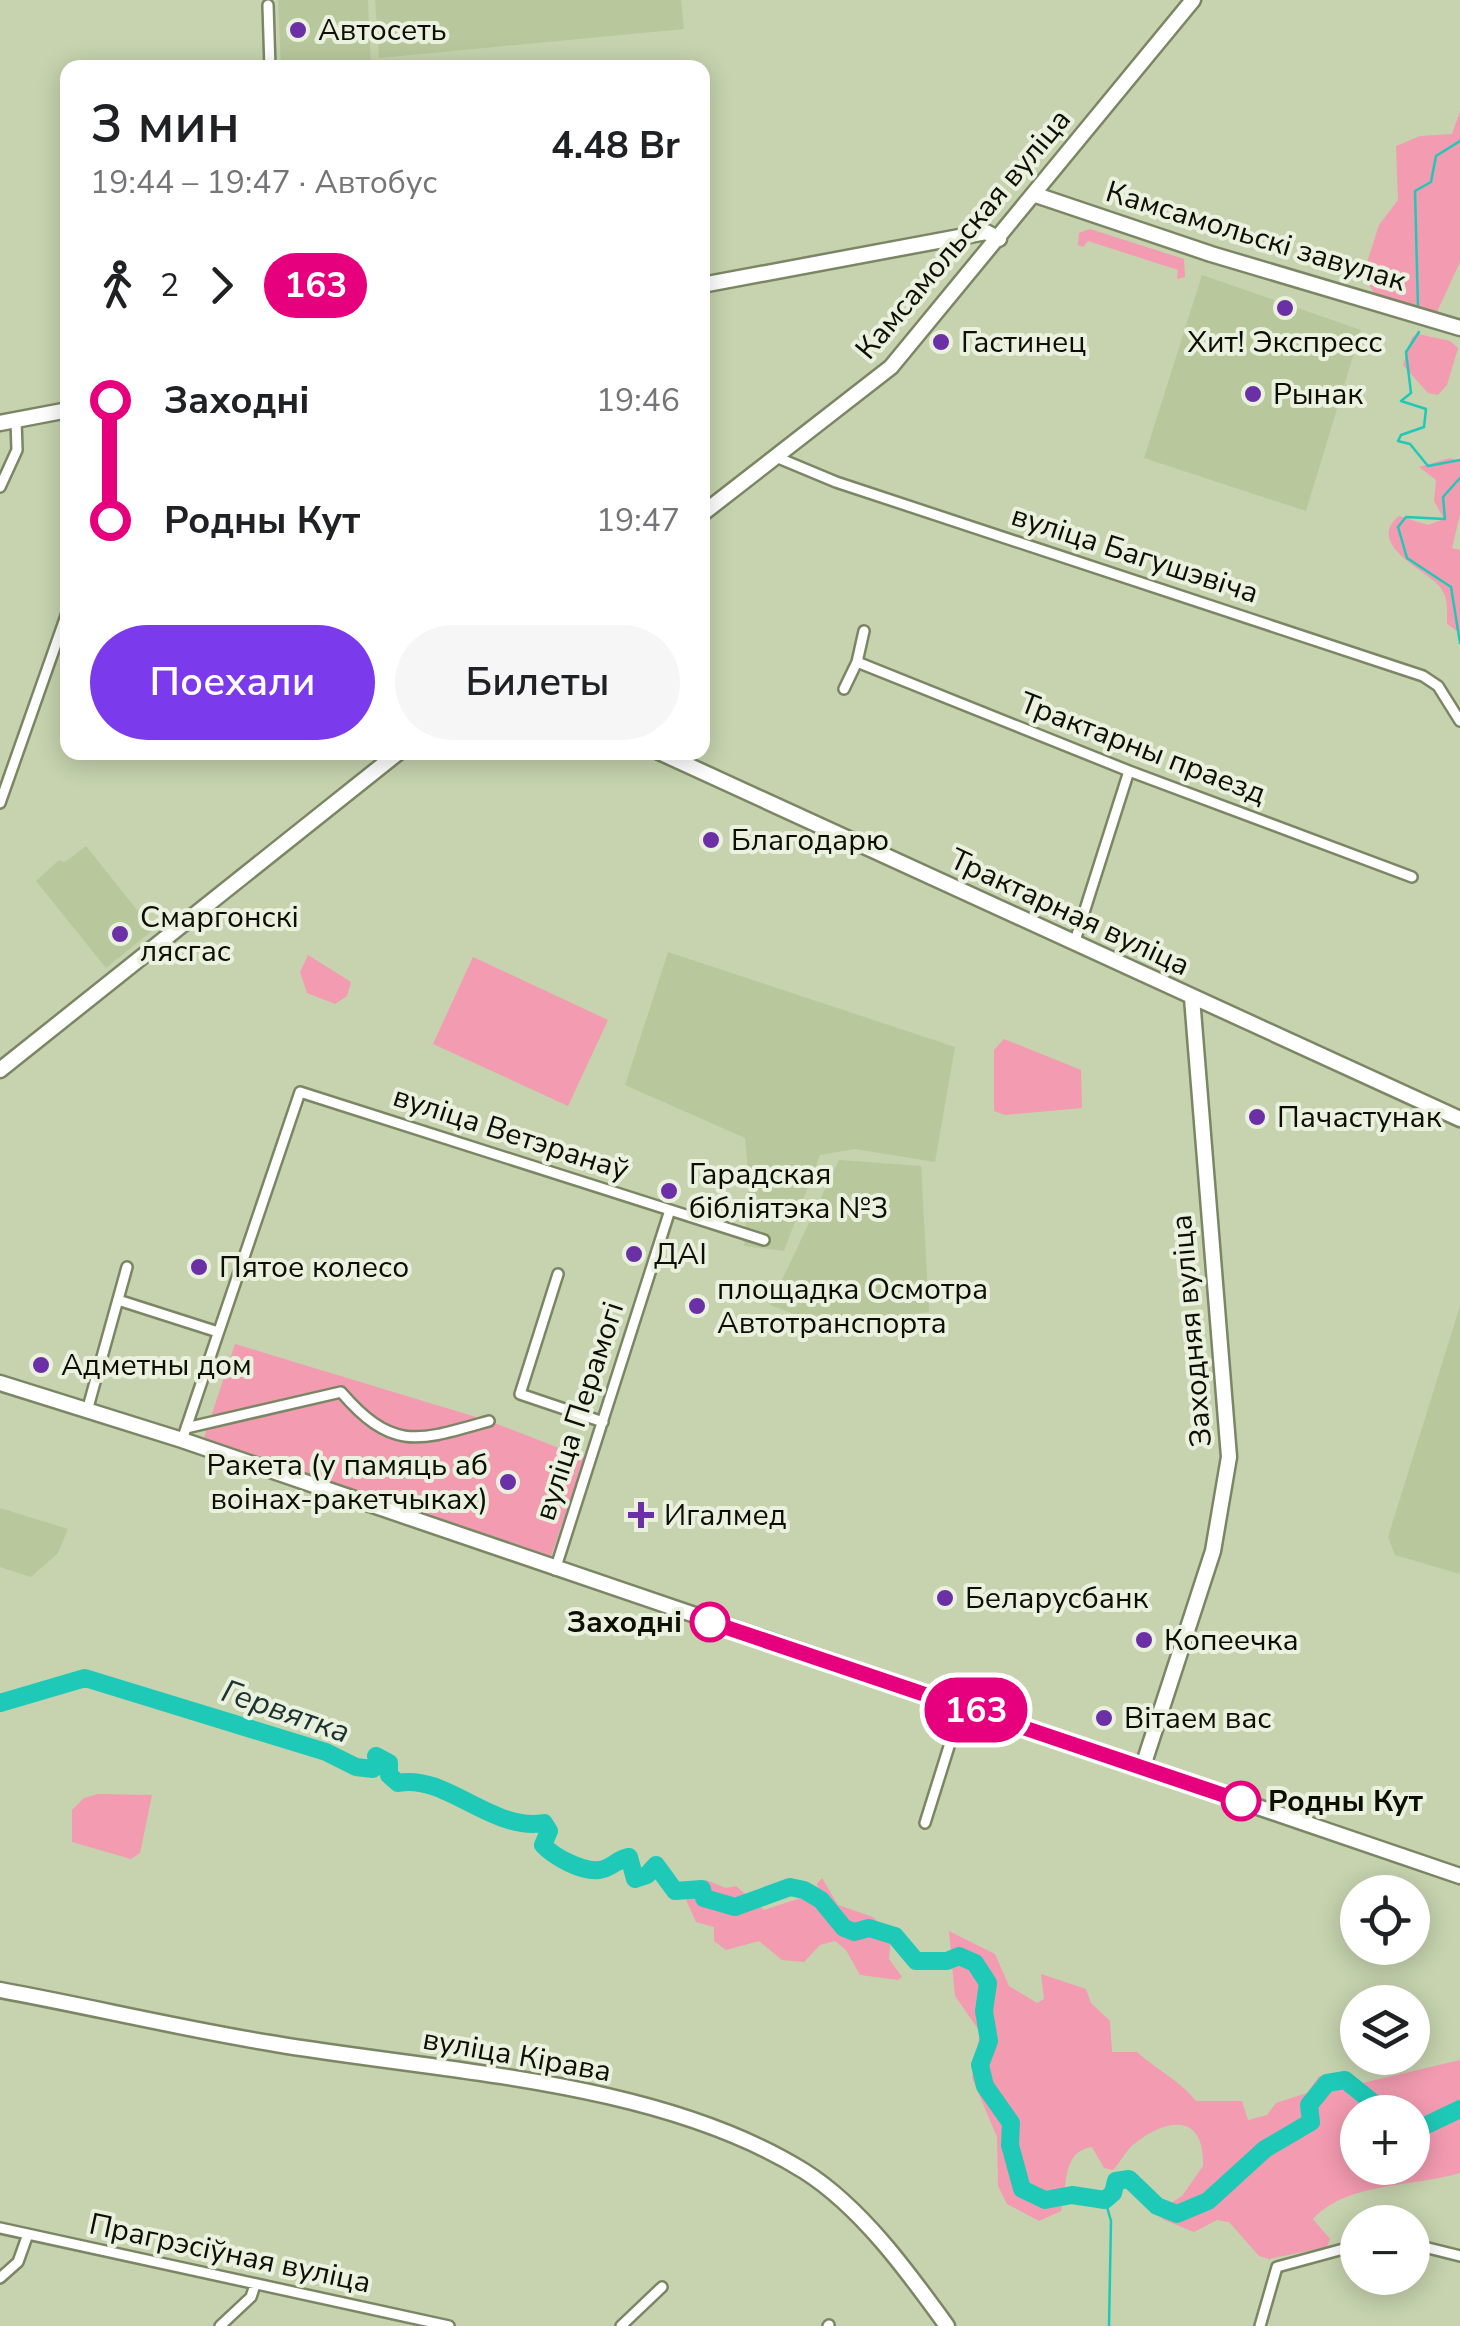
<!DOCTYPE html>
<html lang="ru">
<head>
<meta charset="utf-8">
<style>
  :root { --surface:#fff; --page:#f6f6f6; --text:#202124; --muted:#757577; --accent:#7c3aed }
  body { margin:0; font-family:"Nunito Sans",sans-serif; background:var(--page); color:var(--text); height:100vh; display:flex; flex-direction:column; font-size:38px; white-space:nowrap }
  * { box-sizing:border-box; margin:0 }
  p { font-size:32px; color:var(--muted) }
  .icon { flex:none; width:55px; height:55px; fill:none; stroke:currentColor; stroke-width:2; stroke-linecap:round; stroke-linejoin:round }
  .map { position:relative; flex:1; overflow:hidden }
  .panel { position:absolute; left:60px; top:60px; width:650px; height:700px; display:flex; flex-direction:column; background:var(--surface); border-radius:20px; box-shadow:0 5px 25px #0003 }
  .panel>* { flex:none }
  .badge { padding:0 20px; border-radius:32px; font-size:35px; line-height:65px }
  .controls { position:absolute; left:1340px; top:1875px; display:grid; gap:20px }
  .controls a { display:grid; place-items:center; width:90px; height:90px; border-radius:50%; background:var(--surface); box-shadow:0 5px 25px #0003; font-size:50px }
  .map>.badge { position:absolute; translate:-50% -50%; box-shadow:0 0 0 5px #fff }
  .legs { display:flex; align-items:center; gap:15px; height:110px; padding:0 30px; font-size:32px }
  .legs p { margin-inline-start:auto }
  .summary { display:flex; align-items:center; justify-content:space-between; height:170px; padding:0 30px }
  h1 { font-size:55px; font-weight:600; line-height:75px }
  .primary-button { display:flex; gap:20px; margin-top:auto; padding:20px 30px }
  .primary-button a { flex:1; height:115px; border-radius:60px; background:var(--accent); color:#fff; font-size:40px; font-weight:600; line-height:115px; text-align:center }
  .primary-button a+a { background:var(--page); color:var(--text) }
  ul { padding:0 30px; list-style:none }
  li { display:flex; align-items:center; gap:35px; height:120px; font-size:38px }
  li i { display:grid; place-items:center; width:15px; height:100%; margin:0 12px; background:currentColor }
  li i::after { content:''; width:25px; height:25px; margin:-12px; border:8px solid; border-radius:50%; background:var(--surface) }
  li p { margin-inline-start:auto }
  li:first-child i { background:linear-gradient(#0000 50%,currentColor 0) }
  li:last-child i { background:linear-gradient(currentColor 50%,#0000 0) }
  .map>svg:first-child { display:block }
</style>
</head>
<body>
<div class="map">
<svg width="1460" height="2326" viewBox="0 0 1460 2326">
  <rect width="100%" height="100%" fill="#c6d3ae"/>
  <path fill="#b8c89c" d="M278,0H368L371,67H281Z
    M375,0H681L684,29L379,58Z
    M1202,275L1361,330L1306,511L1144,458Z
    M86,846L153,930L106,968L36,881L59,860L65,862Z
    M668,952L955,1047L935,1162L855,1149L820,1155L784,1251L744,1246L749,1184L745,1138L625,1085Z
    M839,1160L921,1166L929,1312L847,1321L802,1317L770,1305Z
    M1460,1306V1574L1395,1555L1388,1537Z
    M0,1508L68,1529L58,1553L31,1577L0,1567Z"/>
  <path fill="#f39bb1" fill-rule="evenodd" d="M1460,111V262L1436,314L1379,301L1363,275L1379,225L1398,200L1396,146L1420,136L1452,134Z
    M1090,229L1184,259L1185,277L1177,279L1178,270L1088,241L1083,247L1078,245L1079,233Z
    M1418,334L1450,341L1458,348L1447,385L1438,395L1428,393L1403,365L1412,337Z
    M1450,458L1460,461V514L1452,548L1460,550V633L1447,624C1447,611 1449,599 1440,587C1428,571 1364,545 1399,516L1428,525L1444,519L1434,501L1436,480L1419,467Z
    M308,955L351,982L347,996L335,1004L307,993L300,972Z
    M473,957L608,1020L568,1106L433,1044Z
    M1004,1039L1081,1070L1082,1108L1005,1115L994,1111V1050Z
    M235,1344L489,1421L585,1458L551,1556L204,1438Z
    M98,1794L152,1795L140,1853L131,1859L72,1842V1810L84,1798Z
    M822,1878L838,1905L873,1917L891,1935L889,1959L902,1977L898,1980L860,1975L846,1950L835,1941L820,1945L804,1962L782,1960L759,1941L726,1950L714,1941V1927L696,1922L686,1900L693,1886L706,1880L726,1888L736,1886L764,1910L804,1897L820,1907L817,1884Z
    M949,1931L995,1954L1009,1986L1037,2003L1044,1999L1041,1974L1086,1989L1091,2003L1110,2021L1112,2052H1137C1157,2070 1179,2080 1196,2101H1242L1248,2120L1267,2115L1276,2103L1307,2093L1319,2076L1354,2085L1460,2060V2173C1413,2187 1347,2182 1313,2219L1330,2239L1327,2247L1269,2259L1259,2256L1229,2222L1217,2220L1194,2232L1162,2219L1160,2210L1182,2196L1203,2166C1205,2112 1166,2118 1134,2144C1125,2151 1121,2162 1113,2170L1104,2168L1092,2147C1061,2151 1068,2187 1061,2211L1039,2221L1007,2204L998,2186L997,2137L972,2078L980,2032L955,1996ZM1358,2112H1412V2168H1358Z"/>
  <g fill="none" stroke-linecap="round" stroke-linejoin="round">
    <path stroke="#1fc9b7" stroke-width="2.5" d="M1418,308L1415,191L1431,182L1436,156L1460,141
      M1419,332L1406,352L1411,393L1401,401L1426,409L1424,427L1401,435L1398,441L1410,444L1428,466L1460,460
      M1460,478L1443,497L1445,519L1406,517L1398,527L1407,558L1451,587L1460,643
      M1105,2200L1111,2221L1109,2326"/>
    <path stroke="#1fc9b7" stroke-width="18" d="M0,1703L85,1678L326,1752L356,1767L373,1769L379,1763L376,1756L389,1763V1775L398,1783C445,1773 492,1832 544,1823L549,1831L543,1845C554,1857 582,1872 599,1870C611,1869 617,1859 629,1857L635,1879L647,1875L656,1865L675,1891L702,1889L704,1898L735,1907L790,1887L804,1890L821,1900L844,1928L854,1932L869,1928L895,1936L916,1961H947L959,1956L975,1963L988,1983L984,2011L989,2041L980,2065L985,2086L1011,2123L1010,2145L1022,2189L1045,2200L1072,2195L1105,2200L1113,2193L1116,2181L1129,2179L1157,2206L1177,2214L1208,2201L1265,2149L1311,2122L1309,2105L1327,2083L1345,2080L1385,2112
      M1412,2132L1460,2109"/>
    <defs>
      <path id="street" d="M268,5L270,68
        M776,457L836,482L1423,676L1438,686L1460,721
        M0,487L17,450L16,420
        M857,662L1129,771L1412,877
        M844,689L857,662L864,631
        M0,803L68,610
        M1074,944L1129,771
        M558,1274L520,1394L603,1422
        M118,1300L218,1332
        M87,1411L127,1267
        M186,1428L341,1392C393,1452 418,1441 489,1421
        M182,1440L300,1092L764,1240
        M555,1570L670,1210
        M925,1823L962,1705
        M0,2228L449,2326
        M1412,2244L1460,2256
        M0,2278L18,2262L28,2234
        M220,2326L251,2297L255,2285
        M621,2326L662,2287
        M828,2326L829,2325
        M1260,2326L1277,2267L1358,2245"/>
      <path id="secondary" d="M1036,195L1211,254L1460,328
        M702,285L986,232L999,239
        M0,423L68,410
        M702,514L891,367L1193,0
        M659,752L1460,1119
        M0,1070L399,752
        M0,1383L182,1440L1460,1876
        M1142,1769L1213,1551L1229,1457L1192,998
        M0,1990C92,2007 183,2029 276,2044C442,2072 658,2080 804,2171C861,2207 908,2272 947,2326"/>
    </defs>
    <use href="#street" stroke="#7a8664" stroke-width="14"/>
    <use href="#secondary" stroke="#7a8664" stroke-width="19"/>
    <use href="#street" stroke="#fff" stroke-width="9"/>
    <use href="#secondary" stroke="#fff" stroke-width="14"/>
  </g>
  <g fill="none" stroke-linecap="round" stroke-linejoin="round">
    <defs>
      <path id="line-1" d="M710,1622L1241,1801"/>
    </defs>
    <use href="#line-1" stroke="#fff" stroke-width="22"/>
    <use href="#line-1" stroke="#e6007e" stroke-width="15"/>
  </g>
  <g fill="#6c30a6" stroke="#eaf1de" stroke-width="4">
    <circle cx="298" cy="30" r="10"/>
    <circle cx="1285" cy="308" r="10"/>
    <circle cx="941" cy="342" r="10"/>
    <circle cx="1253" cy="394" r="10"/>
    <circle cx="711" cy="840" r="10"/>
    <circle cx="120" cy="934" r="10"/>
    <circle cx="1257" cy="1117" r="10"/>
    <circle cx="669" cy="1191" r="10"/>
    <circle cx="634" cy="1254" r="10"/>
    <circle cx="199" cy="1267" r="10"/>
    <circle cx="697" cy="1306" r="10"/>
    <circle cx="41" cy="1365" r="10"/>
    <circle cx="508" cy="1482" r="10"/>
    <path d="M636 1500h10v10h10v10h-10v10h-10v-10h-10v-10h10z"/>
    <circle cx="945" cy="1598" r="10"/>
    <circle cx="1144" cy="1640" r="10"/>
    <circle cx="1104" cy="1718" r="10"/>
  </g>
  <g fill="#fff" stroke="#e6007e" stroke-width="5">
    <circle cx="710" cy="1622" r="18"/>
    <circle cx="1241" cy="1801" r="18"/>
  </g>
  <g text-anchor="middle" stroke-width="8" stroke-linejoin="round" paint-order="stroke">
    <g font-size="30" fill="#0c1004" stroke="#eaf1de" text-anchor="start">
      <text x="318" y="40">Автосеть</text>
      <text x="961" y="352">Гастинец</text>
      <text x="1285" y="352" text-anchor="middle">Хит! Экспресс</text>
      <text x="1273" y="404">Рынак</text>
      <text x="731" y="850">Благодарю</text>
      <text x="140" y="927">Смаргонскі<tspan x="140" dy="34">лясгас</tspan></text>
      <text x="1277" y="1127">Пачастунак</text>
      <text x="689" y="1184">Гарадская<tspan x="689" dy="34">бібліятэка №3</tspan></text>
      <text x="654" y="1264">ДАІ</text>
      <text x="219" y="1277">Пятое колесо</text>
      <text x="717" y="1299">площадка Осмотра<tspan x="717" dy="34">Автотранспорта</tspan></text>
      <text x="61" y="1375">Адметны дом</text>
      <text x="488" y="1475" text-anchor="end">Ракета (у памяць аб<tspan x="488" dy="34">воінах-ракетчыках)</tspan></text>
      <text x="664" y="1525">Игалмед</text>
      <text x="965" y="1608">Беларусбанк</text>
      <text x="1164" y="1650">Копеечка</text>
      <text x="1124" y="1728">Вітаем вас</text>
    </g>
    <g font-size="30" fill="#0c1004" stroke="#eaf1de">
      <text transform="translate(963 234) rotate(-50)" y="10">Камсамольская вуліца</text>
      <text transform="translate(1256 236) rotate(17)" y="10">Камсамольскі завулак</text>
      <text transform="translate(1135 554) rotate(18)" y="10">вуліца Багушэвіча</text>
      <text transform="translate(1143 748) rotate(21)" y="10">Трактарны праезд</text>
      <text transform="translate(1070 912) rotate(25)" y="10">Трактарная вуліца</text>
      <text transform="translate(511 1133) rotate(18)" y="10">вуліца Ветэранаў</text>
      <text transform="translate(1191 1331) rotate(-95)" y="10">Заходняя вуліца</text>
      <text transform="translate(579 1411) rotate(-72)" y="10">вуліца Перамогі</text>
      <text transform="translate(517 2055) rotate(10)" y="10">вуліца Кірава</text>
      <text transform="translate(230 2253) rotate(12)" y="10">Прагрэсіўная вуліца</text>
    </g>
    <g font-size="30" font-weight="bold" fill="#0c1004" stroke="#eaf1de" text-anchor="end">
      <text x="682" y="1632">Заходні</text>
      <text x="1268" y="1811" text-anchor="start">Родны Кут</text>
    </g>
    <g font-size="32" font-style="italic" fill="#1b3430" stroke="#eaf1de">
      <text transform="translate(286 1711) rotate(19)" y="11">Гервятка</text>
    </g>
  </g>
</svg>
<div class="controls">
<a><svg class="icon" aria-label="locate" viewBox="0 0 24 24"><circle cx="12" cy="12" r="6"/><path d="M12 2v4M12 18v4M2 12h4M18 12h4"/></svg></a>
<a><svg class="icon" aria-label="layers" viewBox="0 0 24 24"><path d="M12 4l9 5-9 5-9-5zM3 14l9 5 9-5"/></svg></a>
<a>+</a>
<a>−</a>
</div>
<b class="badge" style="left:976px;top:1710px;background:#e6007e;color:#fff">163</b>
<section class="panel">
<div class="summary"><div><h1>3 мин</h1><p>19:44 – 19:47 · Автобус</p></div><b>4.48 Br</b></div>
<div class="legs"><svg class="icon" aria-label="walk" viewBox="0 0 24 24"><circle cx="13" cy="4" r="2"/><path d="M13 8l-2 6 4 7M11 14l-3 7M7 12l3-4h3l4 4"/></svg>2<svg class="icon" aria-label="forward" viewBox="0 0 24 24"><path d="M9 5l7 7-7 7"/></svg><b class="badge" style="background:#e6007e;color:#fff">163</b></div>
<ul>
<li><i style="color:#e6007e"></i><b>Заходні</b><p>19:46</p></li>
<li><i style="color:#e6007e"></i><b>Родны Кут</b><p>19:47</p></li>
</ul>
<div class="primary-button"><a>Поехали</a><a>Билеты</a></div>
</section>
</div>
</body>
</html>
